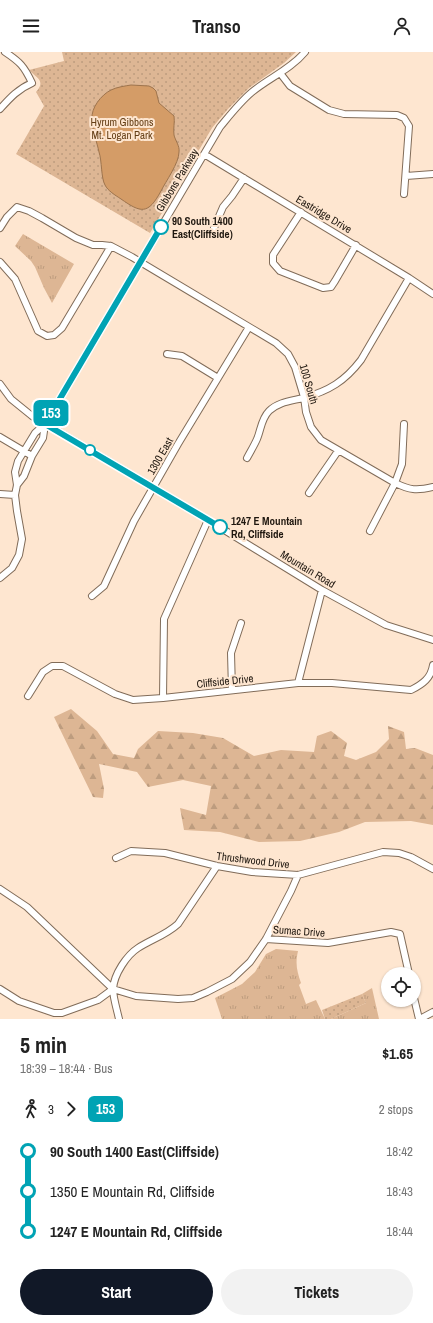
<!DOCTYPE html>
<html lang="en">
<head>
<meta charset="utf-8">
<style>
  :root { --surface:#fff; --page:#f2f2f2; --text:#222; --muted:#767676; --accent:#111827 }
  body { margin:0; font-family:"Archivo Narrow",sans-serif; background:var(--page); color:var(--text); height:100vh; display:flex; flex-direction:column; font-size:15px; white-space:nowrap }
  * { box-sizing:border-box; margin:0 }
  p { font-size:13px; color:var(--muted) }
  .icon { flex:none; width:22px; height:22px; fill:none; stroke:currentColor; stroke-width:2; stroke-linecap:round; stroke-linejoin:round }
  .map { position:relative; height:967px; overflow:hidden }
  .side { display:flex; flex-direction:column; background:var(--surface); flex:1 }
  .side>* { flex:none }
  .badge { padding:0 8px; border-radius:6px; font-size:14px; line-height:26px }
  .controls { position:absolute; left:381px; top:915px; display:grid; gap:8px }
  .controls a { display:grid; place-items:center; width:40px; height:40px; border-radius:50%; background:var(--surface); box-shadow:0 1px 3px #0004; font-size:20px }
  .map>.badge { position:absolute; translate:-50% -50%; box-shadow:0 0 0 2px #fff }
  .legs { display:flex; align-items:center; gap:6px; height:44px; padding:0 20px; font-size:13px }
  .legs p { margin-inline-start:auto }
  .overview { display:flex; align-items:center; justify-content:space-between; height:68px; padding:0 20px }
  h1 { font-size:22px; font-weight:700; line-height:30px }
  .primary-button { display:flex; gap:8px; margin-top:auto; padding:8px 20px }
  .primary-button a { flex:1; height:46px; border-radius:24px; background:var(--accent); color:#fff; font-size:16px; font-weight:700; line-height:46px; text-align:center }
  .primary-button a+a { background:var(--page); color:var(--text) }
  ul { padding:0 20px; list-style:none }
  li { display:flex; align-items:center; gap:14px; height:40px; font-size:15px }
  li i { display:grid; place-items:center; width:6px; height:100%; margin:0 5px; background:currentColor }
  li i::after { content:''; width:10px; height:10px; margin:-5px; border:3px solid; border-radius:50%; background:var(--surface) }
  li p { margin-inline-start:auto }
  li:first-child i { background:linear-gradient(#0000 50%,currentColor 0) }
  li:last-child i { background:linear-gradient(currentColor 50%,#0000 0) }
  header { display:flex; justify-content:space-between; align-items:center; height:52px; padding:0 20px; background:var(--surface); font-size:18px; font-weight:700 }
  .map>svg:first-child { display:block }
</style>
</head>
<body>
<header><svg class="icon" aria-label="menu" viewBox="0 0 24 24"><path d="M4 6h16M4 12h16M4 18h16"/></svg>Transo<svg class="icon" aria-label="person" viewBox="0 0 24 24"><circle cx="12" cy="8" r="4"/><path d="M4 21q1-7 8-7t8 7"/></svg></header>
<div class="map">
<svg width="433" height="967" viewBox="0 0 433 967">
  <defs>
    <pattern id="grass-tufts" width="24" height="20" patternUnits="userSpaceOnUse"><rect width="24" height="20" fill="#ddb694"/><path d="M3 7l-1-3M5 7V3M7 7l1-3M15 17l-1-3M17 17v-4M19 17l1-3" fill="none" stroke="#bd9c7e"/></pattern>
    <pattern id="forest-firs" width="22" height="20" patternUnits="userSpaceOnUse"><rect width="22" height="20" fill="#ddb694"/><path d="M5 1l3.5 6h-7zM16 11l3.5 6h-7z" fill="#bd9c7e"/></pattern>
    <pattern id="park-dots" width="8" height="8" patternUnits="userSpaceOnUse"><rect width="8" height="8" fill="#ddb694"/><path d="M2 2h.1M6 6h.1" fill="none" stroke="#bd9c7e" stroke-width="1.8" stroke-linecap="round"/></pattern>
  </defs>
  <rect width="100%" height="100%" fill="#fee6d0"/>
  <path fill="url(#grass-tufts)" d="M23,182L74,212L52,251L44,236L35,215L31,209L15,194Z
    M276,897L298,899C295,912 297,919 301,931L299,933L306,952L316,948L325,967H222L215,946L242,932L255,920L266,902Z
    M372,936L379,967H331L366,951L362,942Z"/>
  <path fill="url(#forest-firs)" d="M71,657L97,679L113,702L134,706L138,697L158,679L193,681L223,686L254,704L281,698L314,700L317,684L331,679L347,691L344,704L356,708L376,700L389,687L388,674L404,680L406,697L415,696L433,703V773L411,769L365,770L339,780L300,789L259,790L220,780L184,778L180,756L206,763L211,734L183,728L148,735L137,720L99,712L104,737L103,746L93,745L54,665Z"/>
  <path fill="url(#park-dots)" d="M62,0H296L284,11L249,36L228,57L212,76L150,181L16,102L44,54L36,40C46,29 37,26 29,18L64,9Z
    M362,942L366,951L331,967H325L322,958Z"/>
  <path fill="#d49c67" stroke="#9e744d" d="M131,33L149,34L153,36L156,39L159,51L174,64C175,70 173,77 174,83C175,88 180,94 179,100C179,111 166,129 161,139C148,163 141,161 121,147C115,143 108,139 105,133C101,126 102,109 99,100C97,90 92,78 92,67C91,56 101,43 111,38C117,35 125,34 131,33Z"/>
  <g fill="none" stroke-linecap="round" stroke-linejoin="round">
    <defs>
      <path id="street" d="M280,21L290,34L329,58L344,62L397,63L404,66L409,74L404,142
        M0,57C10,46 18,37 32,31C24,14 20,10 5,0
        M204,102L409,226L433,242
        M406,124L433,122
        M301,160L273,203V211L280,219L323,236L331,235L335,229L356,193
        M0,176L7,165L17,155L29,159L42,166L76,186L93,193H102L111,194L132,205L276,291L288,302L295,315L304,345L306,360L311,375L321,388L395,431C410,438 416,439 433,435
        M214,176L223,155L232,144L244,126
        M0,210L15,227L38,279L47,284L54,283L62,276L111,194
        M167,302L182,304L218,326
        M0,332L11,347L32,364L208,468L322,538L386,573L433,588
        M45,372L220,75C230,63 240,50 252,40C269,26 291,17 305,0
        M0,385L32,404
        M247,406C250,400 254,394 257,387C261,378 261,367 269,359C278,350 291,349 303,346C329,339 345,329 361,308L409,226
        M309,441L338,399
        M0,442L15,443
        M370,479L395,431L402,412L404,372
        M0,526L12,516L19,503L22,487L17,459L15,443L17,433L15,420L18,409L35,381L45,372L43,386L32,404L24,424L17,433
        M92,544L104,534L134,469L178,392L249,275
        M298,631L322,538
        M232,638L231,601L241,571
        M28,644L43,620L52,614H63L115,642L133,648L163,646L298,631H332L411,638C423,632 431,626 433,613
        M163,646L164,567L208,468
        M116,806L131,799L165,801L217,814L252,820L298,823L383,800L399,801L411,805L433,817
        M0,837L27,855L113,937L136,944L178,947L193,946L207,940L232,927L250,910L266,887L291,839L298,823
        M266,887L328,891L391,880L400,882L409,922
        M0,937L19,949L54,961H62L98,948L113,937
        M414,946L419,967
        M119,967C117,958 113,945 113,937C114,922 127,903 138,896C152,887 166,883 178,872L217,814
        M420,967L433,960"/>
    </defs>
    <use href="#street" stroke="#816c59" stroke-width="8"/>
    <use href="#street" stroke="#fff" stroke-width="6"/>
  </g>
  <g fill="none" stroke-linecap="round" stroke-linejoin="round">
    <defs>
      <path id="line-1" d="M161,175L45,372L220,475"/>
    </defs>
    <use href="#line-1" stroke="#fff" stroke-width="9"/>
    <use href="#line-1" stroke="#00a3b4" stroke-width="6"/>
  </g>
  <g fill="#fff" stroke="#00a3b4" stroke-width="2">
    <circle cx="161" cy="175" r="7"/>
    <circle cx="90" cy="398" r="5"/>
    <circle cx="220" cy="475" r="7"/>
  </g>
  <g text-anchor="middle" stroke-width="4" stroke-linejoin="round" paint-order="stroke">
    <g font-size="11" fill="#633d14" stroke="#fee6d0">
      <text x="122" y="74">Hyrum Gibbons<tspan x="122" dy="13">Mt. Logan Park</tspan></text>
    </g>
    <g font-size="11" fill="#1f170f" stroke="#fee6d0">
      <text transform="translate(177 128) rotate(-59)" y="4">Gibbons Parkway</text>
      <text transform="translate(324 162) rotate(31)" y="4">Eastridge Drive</text>
      <text transform="translate(309 332) rotate(74)" y="4">100 South</text>
      <text transform="translate(160 404) rotate(-60)" y="4">1300 East</text>
      <text transform="translate(308 517) rotate(31)" y="4">Mountain Road</text>
      <text transform="translate(225 629) rotate(-6)" y="4">Cliffside Drive</text>
      <text transform="translate(253 808) rotate(7)" y="4">Thrushwood Drive</text>
      <text transform="translate(299 879) rotate(4)" y="4">Sumac Drive</text>
    </g>
    <g font-size="11" font-weight="bold" fill="#1f170f" stroke="#fee6d0" text-anchor="start">
      <text x="172" y="173">90 South 1400<tspan x="172" dy="13">East(Cliffside)</tspan></text>
      <text x="231" y="473">1247 E Mountain<tspan x="231" dy="13">Rd, Cliffside</tspan></text>
    </g>
  </g>
</svg>
<div class="controls">
<a><svg class="icon" aria-label="locate" viewBox="0 0 24 24"><circle cx="12" cy="12" r="6"/><path d="M12 2v4M12 18v4M2 12h4M18 12h4"/></svg></a>
</div>
<b class="badge" style="left:51px;top:361px;background:#00a3b4;color:#fff">153</b>
</div>
<section class="side">
<div class="overview"><div><h1>5 min</h1><p>18:39 – 18:44 · Bus</p></div><b>$1.65</b></div>
<div class="legs"><svg class="icon" aria-label="walk" viewBox="0 0 24 24"><circle cx="13" cy="4" r="2"/><path d="M13 8l-2 6 4 7M11 14l-3 7M7 12l3-4h3l4 4"/></svg>3<svg class="icon" aria-label="forward" viewBox="0 0 24 24"><path d="M9 5l7 7-7 7"/></svg><b class="badge" style="background:#00a3b4;color:#fff">153</b><p>2 stops</p></div>
<ul>
<li><i style="color:#00a3b4"></i><b>90 South 1400 East(Cliffside)</b><p>18:42</p></li>
<li><i style="color:#00a3b4"></i><span>1350 E Mountain Rd, Cliffside</span><p>18:43</p></li>
<li><i style="color:#00a3b4"></i><b>1247 E Mountain Rd, Cliffside</b><p>18:44</p></li>
</ul>
<div class="primary-button"><a>Start</a><a>Tickets</a></div>
</section>
</body>
</html>
